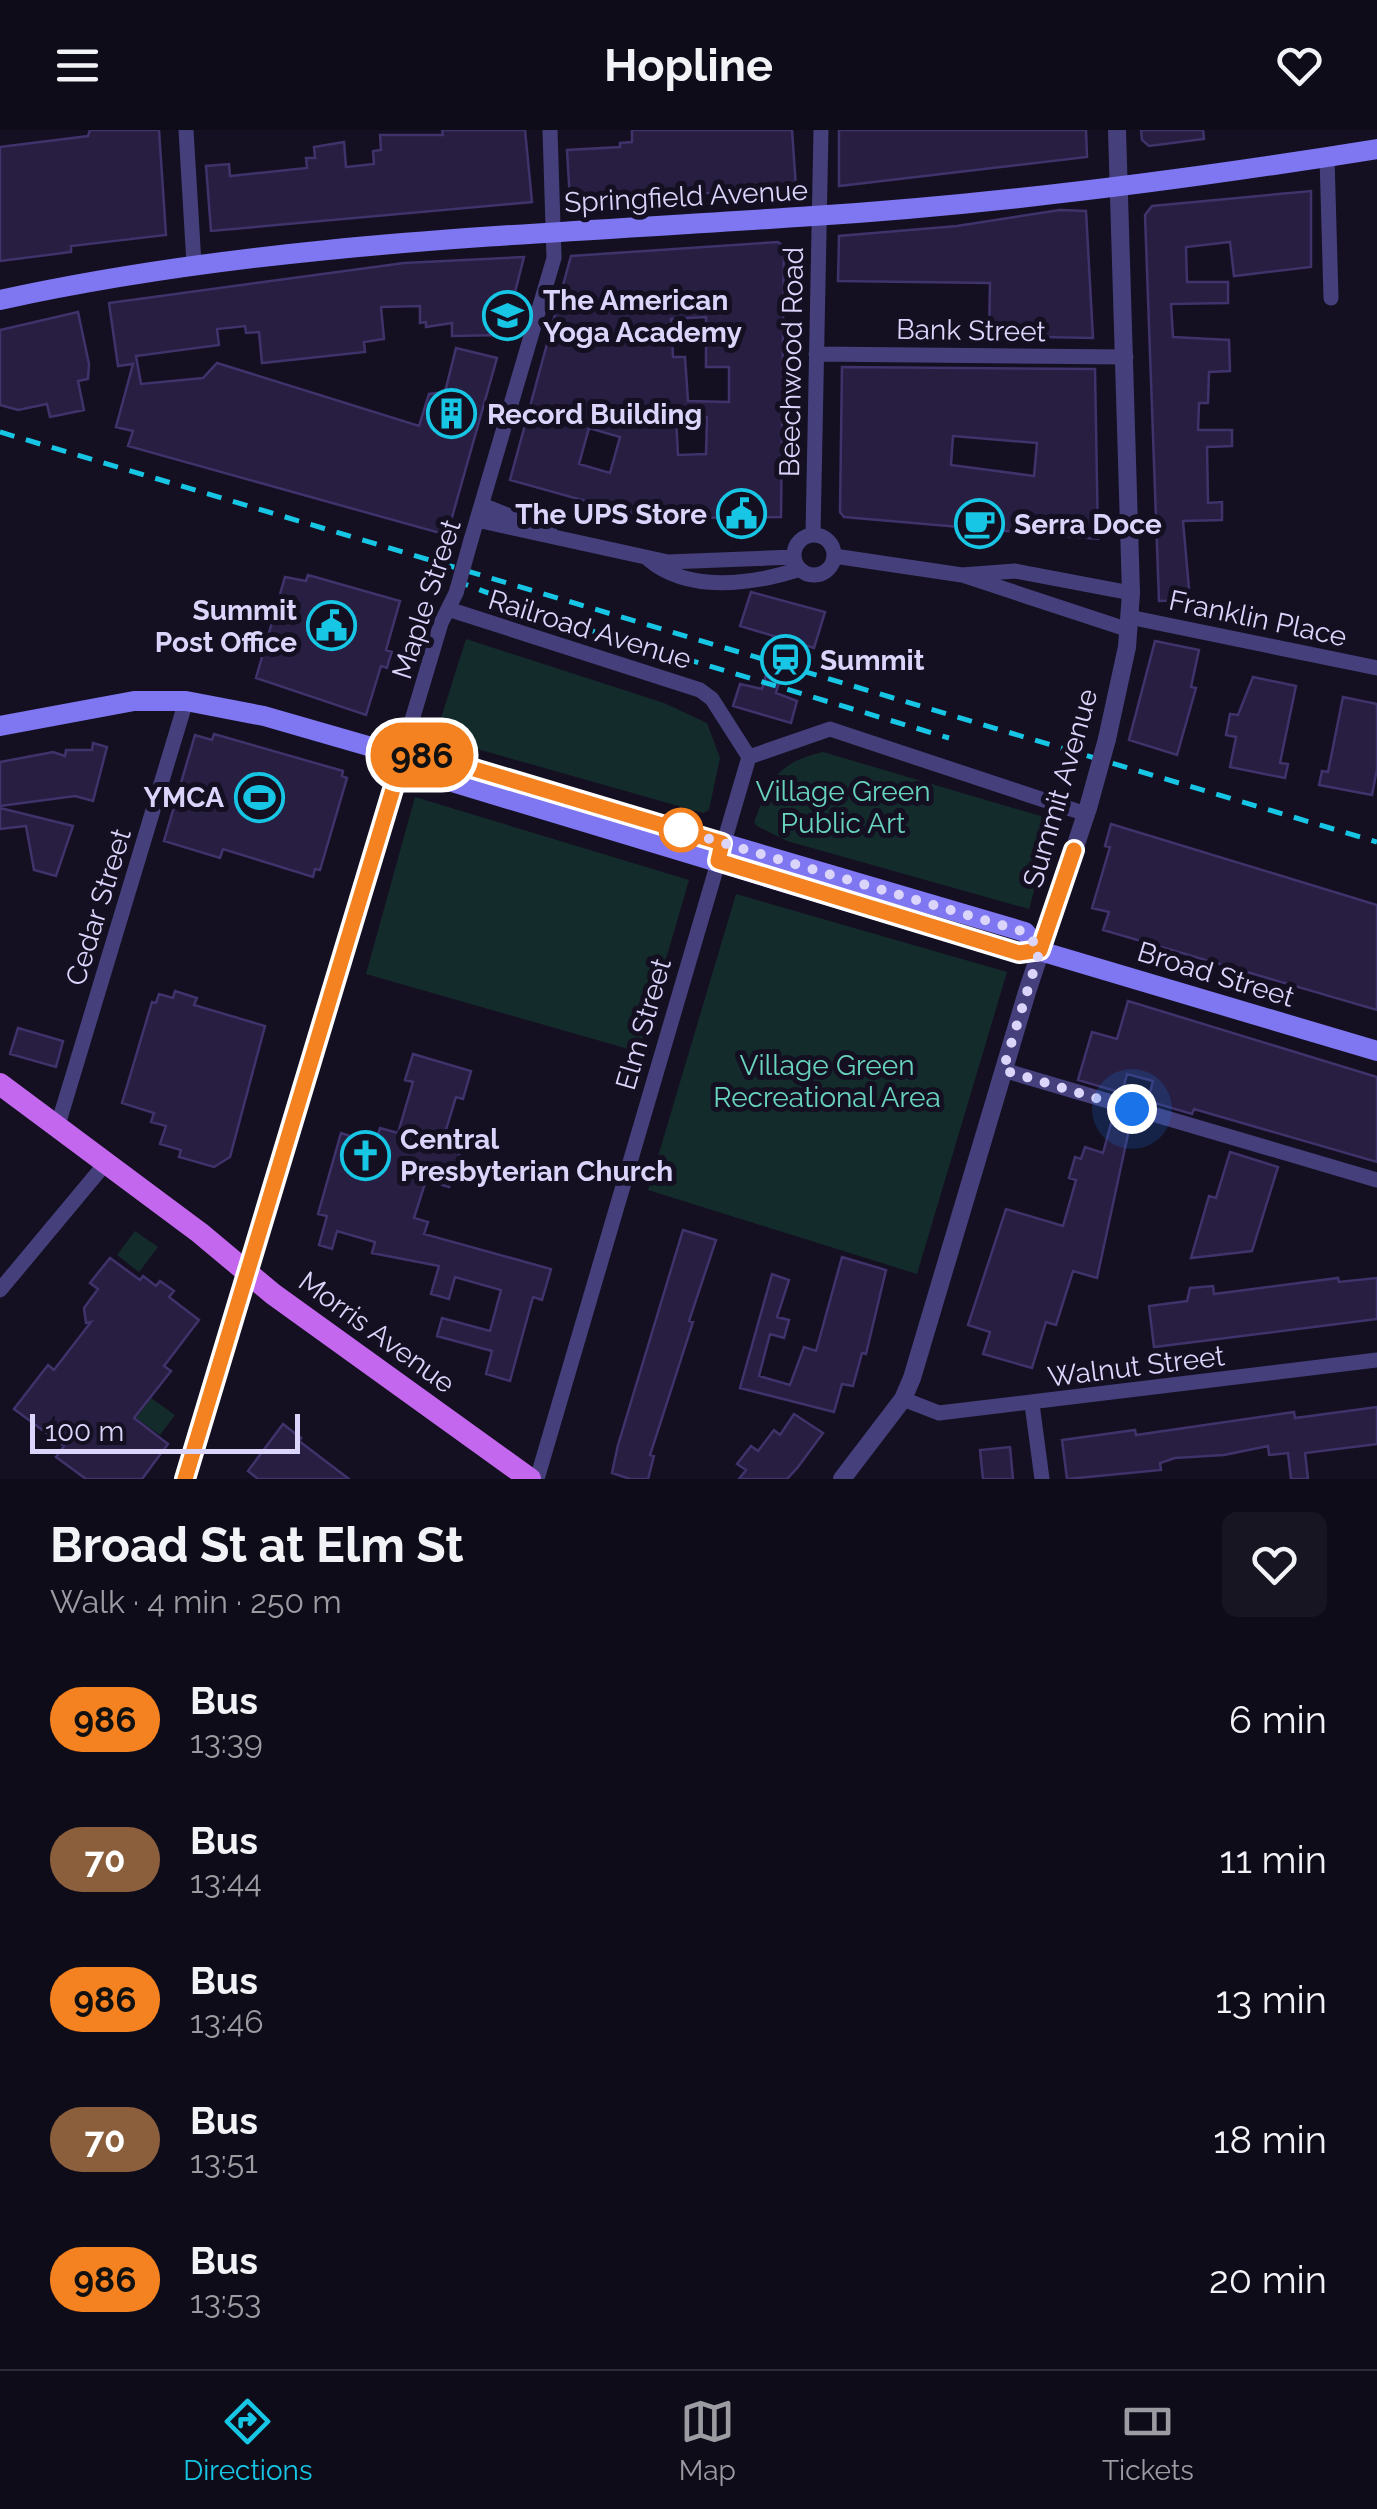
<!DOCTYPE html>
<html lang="en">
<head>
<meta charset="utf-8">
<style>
  :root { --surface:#0f0c1a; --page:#181523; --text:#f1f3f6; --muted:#9b9ba2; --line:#2f2c39; --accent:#17c6e4 }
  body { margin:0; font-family:Raleway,sans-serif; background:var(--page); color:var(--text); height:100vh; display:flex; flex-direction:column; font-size:38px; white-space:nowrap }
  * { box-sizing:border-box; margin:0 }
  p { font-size:32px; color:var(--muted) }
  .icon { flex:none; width:55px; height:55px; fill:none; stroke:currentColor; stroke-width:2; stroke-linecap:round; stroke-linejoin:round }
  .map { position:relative; height:1349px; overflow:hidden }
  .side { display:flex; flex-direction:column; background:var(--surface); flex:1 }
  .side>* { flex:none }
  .badge { padding:0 20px; border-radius:32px; font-size:35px; line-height:65px }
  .scale { position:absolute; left:30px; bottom:25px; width:270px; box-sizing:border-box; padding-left:10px; border:5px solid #dbd5fb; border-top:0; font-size:28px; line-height:35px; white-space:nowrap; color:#dbd5fb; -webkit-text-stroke:8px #141022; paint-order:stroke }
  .you { position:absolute; width:50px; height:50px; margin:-25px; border:8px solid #fff; border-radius:50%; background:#1a73e8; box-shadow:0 0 0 15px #1a73e833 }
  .map>.badge { position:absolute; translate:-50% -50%; box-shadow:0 0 0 5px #fff }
  .round { display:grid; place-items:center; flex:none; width:105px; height:105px; border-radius:15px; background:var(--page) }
  .headline { display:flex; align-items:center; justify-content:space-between; height:170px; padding:0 50px }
  h1 { font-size:48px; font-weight:700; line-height:75px }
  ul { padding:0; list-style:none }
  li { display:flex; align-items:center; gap:30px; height:140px; padding:0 50px }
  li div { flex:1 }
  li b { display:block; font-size:38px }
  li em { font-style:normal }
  li .badge { min-width:110px; font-weight:700; text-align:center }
  header { display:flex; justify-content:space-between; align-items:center; height:130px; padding:0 50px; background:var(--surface); font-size:45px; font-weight:700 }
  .menu { display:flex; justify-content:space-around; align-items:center; height:140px; border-top:2px solid var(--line); background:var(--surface); font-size:28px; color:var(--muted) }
  .menu a { display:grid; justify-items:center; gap:5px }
  .menu .selected { color:var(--accent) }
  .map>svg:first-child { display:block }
</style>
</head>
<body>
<header><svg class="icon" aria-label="menu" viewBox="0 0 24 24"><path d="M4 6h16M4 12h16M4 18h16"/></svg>Hopline<svg class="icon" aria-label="heart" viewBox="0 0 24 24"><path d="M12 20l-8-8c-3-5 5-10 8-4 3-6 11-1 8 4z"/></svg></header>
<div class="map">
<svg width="1377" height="1349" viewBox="0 0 1377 1349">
  <rect width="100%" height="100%" fill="#141022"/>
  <path fill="#142b2b" d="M466,509L664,573L707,593L720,628L709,680L703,683L435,607Z
    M823,622L1054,690L1029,779L787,711L757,696L754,692C770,650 776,633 823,622Z
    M415,667L689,750L639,922L366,844Z
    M736,764L1007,842L917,1144L648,1060Z
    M135,1101L158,1117L139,1142L117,1125Z
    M151,1268L175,1285L160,1305L136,1288Z"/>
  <path fill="#271e41" stroke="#40326a" stroke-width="2.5" fill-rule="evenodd" d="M90,0H159L166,105L71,116V122L0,131V17L88,6Z
    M442,0H525L532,72L211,101L206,36L229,34L230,46L307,38L306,28H315L314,17L344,12L346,37L374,34L373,21L381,20L380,5H443Z
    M632,0H792L796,58L570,71L567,20L620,17V13L632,12Z
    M839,0H1086L1087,27L839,56Z
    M1141,0H1203L1204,9L1149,16L1142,10Z
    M1311,61V137L1234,146L1230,112L1186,117L1187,152H1228V173L1171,174L1173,207L1229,210L1230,241L1209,242L1208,273H1199L1198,300H1232V316L1207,317L1208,373L1222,372V390L1183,391L1190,470L1159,471L1145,85L1152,76Z
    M1060,80L1086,81L1093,208L989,206L990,153L838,151L839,106L957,96Z
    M778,112L784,117L781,387L677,388L625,382L510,350L571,126ZM706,187V237H729V272L688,271L685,227H673L671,189ZM707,287L706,324L678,325L676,288ZM589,298L620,307L610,343L579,334Z
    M524,127L504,205L452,206V193L426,197V192L420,193V176L381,177L384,209L364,212L365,222L262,233L259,202L246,203L245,196L217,199L219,215L136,226L141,254L203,248L217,233L419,296L429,264L445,262L456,218L497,228L447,405L128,316L133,301L116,297L133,234L118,236L109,173L404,133Z
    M78,182L89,234L88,249L78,251L84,280L50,287L47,274L18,280L0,275V200Z
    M842,237L1095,239L1098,409L844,387L840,382ZM953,306L1037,313L1034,346L951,335Z
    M308,445L400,471L386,520L392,522L389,530L387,538L381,536L366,585L256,548L285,447L306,451Z
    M751,462L825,482L814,518L791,511L776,563L797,571L791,593L733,576L740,554L762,559L777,507L740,496Z
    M1155,511L1199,520L1191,557L1196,558L1177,625L1129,610Z
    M1253,547L1296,556L1280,633L1288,634L1285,648L1230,637L1236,607L1226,605L1230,584L1238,585Z
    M1343,567L1377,574V639L1372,665L1319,655L1322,641L1328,642Z
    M214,604L343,641L342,646L347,648L320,740L315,739L313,747L223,719L220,728L164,711L195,605L212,610Z
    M93,613L107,617L93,671L75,666L0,676V632L53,622L65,626L66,620H92Z
    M0,678L73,696L56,746L34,740L26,696L0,699Z
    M1111,694L1377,775V880L1103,800L1109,782L1092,778L1110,717L1105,716Z
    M175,861L197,868L194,875L265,896L230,1027L214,1037L179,1027L181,1020L160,1014L166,996L151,992L154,983L122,973L152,872L156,873L159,864L173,868Z
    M1128,871L1377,947V1032L1194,979L1192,984L1148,971L1153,951L1127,944L1122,963L1078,950L1092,902L1117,909Z
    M18,898L63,911L56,937L10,924Z
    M413,924L471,941L463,969L456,967L442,1013L461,1019L449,1057L426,1050L414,1088L428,1092L424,1104L551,1139L542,1170L533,1167L510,1251L486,1244L492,1221L437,1206L442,1188L490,1201L501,1160L455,1147L449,1169L431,1164L439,1136L372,1123L375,1112L337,1101L332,1119L319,1115L327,1086L318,1084L341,1003L375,1014L380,998L398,1003L413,952L405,950Z
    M1112,990L1130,995L1097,1148L1073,1141L1056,1195L1046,1192L1032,1238L983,1224L990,1202L968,1195L1006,1079L1063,1096L1076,1050L1069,1048L1075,1027L1081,1029L1085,1017L1103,1023Z
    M1230,1022L1278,1037L1252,1121L1191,1128L1209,1066L1216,1068Z
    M683,1100L716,1110L689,1191L693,1192L650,1325L654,1326L648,1349H630L612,1343L618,1315Z
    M842,1127L886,1140L866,1224L862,1223L853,1256L842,1254L834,1282L740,1258L772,1144L789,1150L777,1187L789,1190L784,1208L770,1204L759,1246L790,1255L804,1217L816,1221Z
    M110,1128L140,1150L143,1146L156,1156L160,1151L174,1161L169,1167L199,1190L164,1236L171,1241L134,1288L168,1314L142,1349H86L56,1327L64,1316L14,1279L48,1235L54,1240L91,1192L86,1193L84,1178L98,1159L90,1153Z
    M1338,1148L1339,1152L1377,1148V1189L1154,1217L1149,1176L1187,1171L1190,1158L1213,1156L1214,1164Z
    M1377,1277V1314L1305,1323L1308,1349H1291L1288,1323L1269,1325L1268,1316L1224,1325L1175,1328L1160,1333L1161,1340L1067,1349L1062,1310L1135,1300L1136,1305L1294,1282L1295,1288Z
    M794,1284L823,1303L798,1337L787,1349H739L746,1340L737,1334L751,1316L758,1321L774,1300L780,1305Z
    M283,1294L301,1308L299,1311L349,1349H258L248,1341Z
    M1010,1317L1013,1349H983L980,1320Z"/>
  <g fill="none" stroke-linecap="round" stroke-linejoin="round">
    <path stroke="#45407c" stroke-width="15" d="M186,0L194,134
      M1327,27L1331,168
      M816,224L1126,227
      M482,375L550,402
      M477,390L668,432L794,427
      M813,405L821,0
      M794 425a20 20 0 1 1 40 0a20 20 0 1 1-40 0Z
      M471,410L554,128L550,0
      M834,426L962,445L1129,500
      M648,429C688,463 751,455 800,439
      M962,445L1015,441L1131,463
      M448,479L700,560L712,569L749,627
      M1129,487L1377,538
      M749,627L830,599L1086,684
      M1003,940L1377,1050
      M57,998L186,571
      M0,1160L105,1034
      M903,1269L939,1283L1377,1230
      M1032,1274L1042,1349
      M185,1349L441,493L456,463
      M537,1349L749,627"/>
    <path stroke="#45407c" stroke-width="18" d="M1107,609L1127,517L1131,463L1117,0
      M842,1349L903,1269L912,1248L1027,862L1088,678"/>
    <path stroke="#7f76f1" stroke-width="20" d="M0,170C268,111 540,105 813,86C1001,74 1191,49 1377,19
      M0,596L134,571H186L264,586L403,626L423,625L1025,802L1040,821
      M403,626L419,642L1019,823L1040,821L1377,921"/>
    <path stroke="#c367ef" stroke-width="22" d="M0,954L200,1103L273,1164L530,1349"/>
    <path stroke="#17c6e4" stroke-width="5" stroke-dasharray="15 12" stroke-linecap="butt" d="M0,302L1377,712
      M454,450L573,495L949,608"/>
    <path stroke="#45407c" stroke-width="15" d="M456,463L471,410"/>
    <path stroke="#45407c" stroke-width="18" d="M1088,678L1107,609"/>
  </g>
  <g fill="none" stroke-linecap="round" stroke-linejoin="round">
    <defs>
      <path id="line" d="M185,1349L403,626L424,624L722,713L718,731L1019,823L1040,820L1074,720"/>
    </defs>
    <use href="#line" stroke="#fff" stroke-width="22"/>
    <use href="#line" stroke="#f58220" stroke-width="15"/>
    <path stroke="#dbd5fb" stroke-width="10" stroke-dasharray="0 18" d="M681,700L669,697L1025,802L1040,820L1003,940L1132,979"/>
  </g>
  <defs>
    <symbol id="school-ring" viewBox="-11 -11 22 22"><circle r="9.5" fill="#141022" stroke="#17c6e4" stroke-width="1.5"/><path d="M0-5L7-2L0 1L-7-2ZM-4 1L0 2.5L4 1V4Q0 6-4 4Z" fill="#17c6e4"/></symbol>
    <symbol id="building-ring" viewBox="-11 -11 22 22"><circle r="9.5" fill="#141022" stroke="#17c6e4" stroke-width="1.5"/><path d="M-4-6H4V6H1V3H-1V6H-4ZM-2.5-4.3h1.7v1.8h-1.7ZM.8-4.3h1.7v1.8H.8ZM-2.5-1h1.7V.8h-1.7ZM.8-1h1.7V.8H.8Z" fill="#17c6e4"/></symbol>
    <symbol id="civic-ring" viewBox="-11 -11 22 22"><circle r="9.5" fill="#141022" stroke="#17c6e4" stroke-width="1.5"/><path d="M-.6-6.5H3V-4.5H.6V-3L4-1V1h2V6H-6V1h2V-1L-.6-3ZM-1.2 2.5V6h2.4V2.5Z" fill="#17c6e4"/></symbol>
    <symbol id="cafe-ring" viewBox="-11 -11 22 22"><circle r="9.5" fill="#141022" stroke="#17c6e4" stroke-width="1.5"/><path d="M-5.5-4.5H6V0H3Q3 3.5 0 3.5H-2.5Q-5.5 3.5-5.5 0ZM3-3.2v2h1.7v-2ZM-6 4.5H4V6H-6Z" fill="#17c6e4"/></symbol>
    <symbol id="station-ring" viewBox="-11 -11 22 22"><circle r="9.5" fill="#141022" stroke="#17c6e4" stroke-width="1.5"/><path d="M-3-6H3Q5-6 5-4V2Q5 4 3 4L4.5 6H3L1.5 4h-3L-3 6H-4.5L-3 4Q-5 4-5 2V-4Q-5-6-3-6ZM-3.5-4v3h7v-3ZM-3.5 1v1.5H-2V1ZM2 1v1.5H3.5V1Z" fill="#17c6e4"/></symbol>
    <symbol id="stadium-ring" viewBox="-11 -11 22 22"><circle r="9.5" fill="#141022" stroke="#17c6e4" stroke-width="1.5"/><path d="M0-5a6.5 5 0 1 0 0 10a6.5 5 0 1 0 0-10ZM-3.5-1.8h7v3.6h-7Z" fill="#17c6e4"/></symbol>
    <symbol id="church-ring" viewBox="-11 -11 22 22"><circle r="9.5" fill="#141022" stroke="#17c6e4" stroke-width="1.5"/><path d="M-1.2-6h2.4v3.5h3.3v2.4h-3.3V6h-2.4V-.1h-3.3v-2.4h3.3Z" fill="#17c6e4"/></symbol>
  </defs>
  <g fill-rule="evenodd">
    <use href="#school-ring" x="480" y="158" width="55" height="55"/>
    <use href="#building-ring" x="424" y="256" width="55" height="55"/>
    <use href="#civic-ring" x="714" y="356" width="55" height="55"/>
    <use href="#cafe-ring" x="952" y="366" width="55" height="55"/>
    <use href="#civic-ring" x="304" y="468" width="55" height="55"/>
    <use href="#station-ring" x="758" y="502" width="55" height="55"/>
    <use href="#stadium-ring" x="232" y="640" width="55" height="55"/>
    <use href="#church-ring" x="338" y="998" width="55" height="55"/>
  </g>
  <circle fill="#fff" stroke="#f58220" stroke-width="5" cx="681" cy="700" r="20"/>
  <g text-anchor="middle" stroke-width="10" stroke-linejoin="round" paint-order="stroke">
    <g font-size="28" fill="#dbd5fb" stroke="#141022">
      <text transform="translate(686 66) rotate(-3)" y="10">Springfield Avenue</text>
      <text transform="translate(971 200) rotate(1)" y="10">Bank Street</text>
      <text transform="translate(791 232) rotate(-89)" y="10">Beechwood Road</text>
      <text transform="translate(426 469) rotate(-72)" y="10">Maple Street</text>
      <text transform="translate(1258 488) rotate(12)" y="10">Franklin Place</text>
      <text transform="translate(590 499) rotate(17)" y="10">Railroad Avenue</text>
      <text transform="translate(1060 658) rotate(-74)" y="10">Summit Avenue</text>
      <text transform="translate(98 777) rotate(-73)" y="10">Cedar Street</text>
      <text transform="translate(1216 844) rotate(17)" y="10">Broad Street</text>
      <text transform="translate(643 894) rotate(-74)" y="10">Elm Street</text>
      <text transform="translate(377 1202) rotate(36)" y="10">Morris Avenue</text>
      <text transform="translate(1136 1236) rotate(-7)" y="10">Walnut Street</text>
    </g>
    <g font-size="28" font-weight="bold" fill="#dbd5fb" stroke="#141022" text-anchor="start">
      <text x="543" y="180">The American<tspan x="543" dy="32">Yoga Academy</tspan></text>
      <text x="487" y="294">Record Building</text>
      <text x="707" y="394" text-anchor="end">The UPS Store</text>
      <text x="1014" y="404">Serra Doce</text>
      <text x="297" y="490" text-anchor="end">Summit<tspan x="297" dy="32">Post Office</tspan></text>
      <text x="820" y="540">Summit</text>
      <text x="224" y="677" text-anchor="end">YMCA</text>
      <text x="400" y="1019">Central<tspan x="400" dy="32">Presbyterian Church</tspan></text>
    </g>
    <g font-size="28" fill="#68d3be" stroke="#141022">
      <text x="843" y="671">Village Green<tspan x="843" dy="32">Public Art</tspan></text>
      <text x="827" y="945">Village Green<tspan x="827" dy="32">Recreational Area</tspan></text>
    </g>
  </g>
</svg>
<div class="scale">100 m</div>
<div class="you" style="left:1132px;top:979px"></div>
<b class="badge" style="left:422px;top:625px;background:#f58220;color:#111">986</b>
</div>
<section class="side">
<div class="headline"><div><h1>Broad St at Elm St</h1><p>Walk · 4 min · 250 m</p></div><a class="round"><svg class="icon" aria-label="heart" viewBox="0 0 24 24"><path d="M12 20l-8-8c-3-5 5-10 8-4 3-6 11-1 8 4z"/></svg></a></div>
<ul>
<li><span class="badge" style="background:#f58220;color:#111">986</span><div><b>Bus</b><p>13:39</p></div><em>6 min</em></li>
<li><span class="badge" style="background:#8b5e3c;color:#fff">70</span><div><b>Bus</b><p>13:44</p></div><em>11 min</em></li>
<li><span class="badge" style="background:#f58220;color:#111">986</span><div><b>Bus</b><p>13:46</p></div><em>13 min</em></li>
<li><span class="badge" style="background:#8b5e3c;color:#fff">70</span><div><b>Bus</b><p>13:51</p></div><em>18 min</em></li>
<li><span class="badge" style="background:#f58220;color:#111">986</span><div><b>Bus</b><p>13:53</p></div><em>20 min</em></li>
</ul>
</section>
<nav class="menu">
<a class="selected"><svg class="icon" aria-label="directions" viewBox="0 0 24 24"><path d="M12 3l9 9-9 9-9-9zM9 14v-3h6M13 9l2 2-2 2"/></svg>Directions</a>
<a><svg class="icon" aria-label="map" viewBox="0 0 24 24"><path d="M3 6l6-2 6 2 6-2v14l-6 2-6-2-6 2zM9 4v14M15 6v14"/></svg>Map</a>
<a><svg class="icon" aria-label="tickets" viewBox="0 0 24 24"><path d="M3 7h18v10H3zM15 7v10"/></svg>Tickets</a>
</nav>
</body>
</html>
